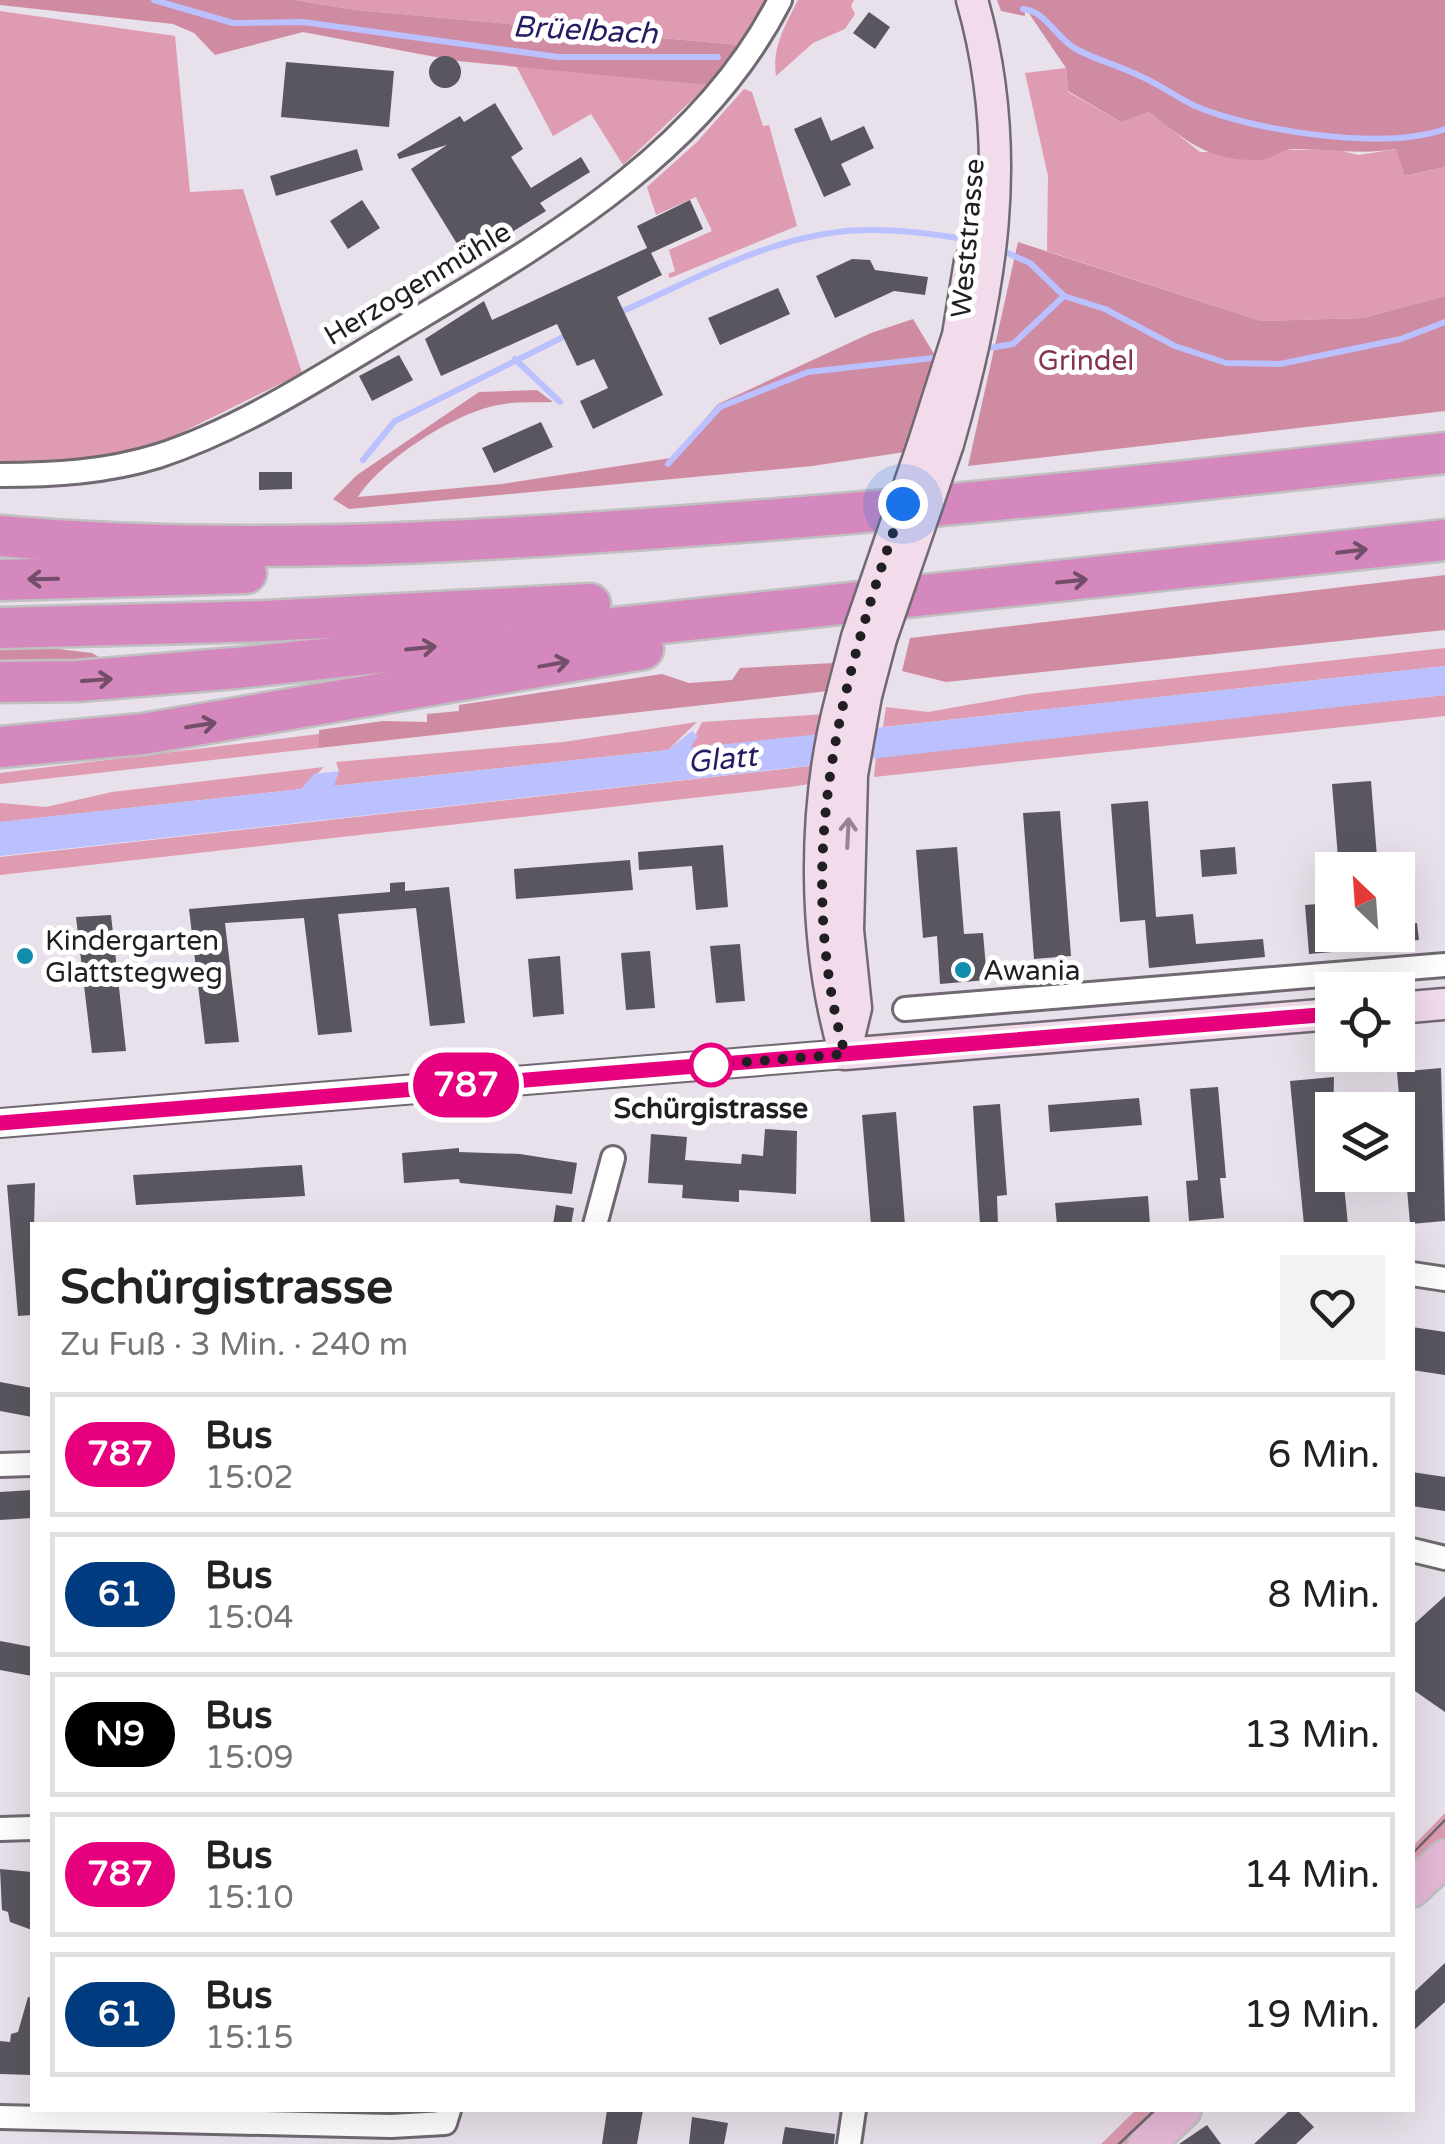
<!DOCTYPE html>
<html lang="de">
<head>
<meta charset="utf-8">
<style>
  :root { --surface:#fff; --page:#f2f2f2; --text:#222; --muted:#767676; --line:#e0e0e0 }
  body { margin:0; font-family:"Varela Round",sans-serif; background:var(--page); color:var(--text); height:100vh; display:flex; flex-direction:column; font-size:38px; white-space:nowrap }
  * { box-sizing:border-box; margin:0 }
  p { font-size:32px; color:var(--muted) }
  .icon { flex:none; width:55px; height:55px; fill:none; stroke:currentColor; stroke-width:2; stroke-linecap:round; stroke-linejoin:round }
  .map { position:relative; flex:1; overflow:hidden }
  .side { position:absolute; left:30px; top:1222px; width:1385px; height:890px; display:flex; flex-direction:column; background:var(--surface); border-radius:0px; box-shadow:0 10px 40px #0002 }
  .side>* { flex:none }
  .badge { padding:0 20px; border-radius:32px; font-size:35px; line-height:65px }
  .needle { width:65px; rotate:335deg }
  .fabs { position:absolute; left:1315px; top:852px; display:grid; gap:20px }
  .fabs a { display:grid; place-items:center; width:100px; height:100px; border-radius:0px; background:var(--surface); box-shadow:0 10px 40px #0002; font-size:50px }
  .you { position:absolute; width:50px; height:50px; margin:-25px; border:8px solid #fff; border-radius:50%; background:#1a73e8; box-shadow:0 0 0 15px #1a73e833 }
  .map>.badge { position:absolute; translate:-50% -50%; box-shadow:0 0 0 5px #fff }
  .round { display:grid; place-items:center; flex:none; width:105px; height:105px; border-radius:0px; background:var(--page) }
  .overview { display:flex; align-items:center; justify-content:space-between; height:170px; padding:0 30px }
  h1 { font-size:48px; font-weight:800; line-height:75px }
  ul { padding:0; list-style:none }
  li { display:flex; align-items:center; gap:30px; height:125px; margin:0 20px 15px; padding:0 10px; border:5px solid var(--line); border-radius:0px }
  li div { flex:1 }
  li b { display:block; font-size:38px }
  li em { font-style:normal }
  li .badge { min-width:110px; font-weight:700; text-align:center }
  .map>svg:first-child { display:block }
</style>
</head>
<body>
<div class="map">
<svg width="1445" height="2144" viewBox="0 0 1445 2144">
  <rect width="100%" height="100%" fill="#e8e0ea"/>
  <path fill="#de9bb1" d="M294,0H765L739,45L356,10Z
    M798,0H854L851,6L855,14L845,29L813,43L776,76C772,47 785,26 798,0Z
    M0,11L175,36L190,192L243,189L302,373L150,448L86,462L0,465Z
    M515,64L708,85L623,165L591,114L553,136Z
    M1066,68L1068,92L1121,122L1149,112L1200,152L1333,149L1359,155L1397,149L1406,176L1445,167V296L1363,318L1261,321L1047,251L1048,176L1025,73Z
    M744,89L752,92L763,126L769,125L797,226L670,278L668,274L675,271L669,250L712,231L696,197L656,215L647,187L697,142Z
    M1445,648V666L883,727L886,707L928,712L1029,694Z
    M1445,695V716L874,777L876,757Z
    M826,714L823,735L689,748L702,722Z
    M697,722L668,750L332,786L339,771L336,762L563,742Z
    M319,734V748L0,784V773Z
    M819,765L816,783L790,787L0,875V857Z
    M324,767L301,789L0,822V803L46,807L112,792Z
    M1445,1813V1842L1413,1873L1412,1847Z
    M1136,2110H1164L1129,2144H1101Z"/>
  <path fill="#cf8ba2" d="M0,0H294L356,10L739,45L708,85L457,61L303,32L215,55L194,33L173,24L0,5Z
    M997,0H1445V167L1405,176L1396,149C1360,155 1332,149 1296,149C1282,148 1273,159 1260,160C1209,161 1187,142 1149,112L1121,122L1068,91L1066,68L1024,6L1025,16L1001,11Z
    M1018,242L1261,321L1363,318L1445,296V411L968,466Z
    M913,319L940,364L905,452L812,466L349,509L333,499L357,475L479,392L537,390L553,402C535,403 516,401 498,405C454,413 382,460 358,497L502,484L671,458L718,404L871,333Z
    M1445,575V630L946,682L902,671L910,638Z
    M0,642L92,653L106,661L0,662Z
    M834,663L828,691L319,748V730L383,721L427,722V714L459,711V705L662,674L689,683L732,680L740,668Z"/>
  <path fill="#bbc0fe" d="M1445,666V695L0,856V822L301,789L314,774L339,771L334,786L668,750L692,731L698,736L690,748Z"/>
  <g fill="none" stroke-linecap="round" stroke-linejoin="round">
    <path stroke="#bbc0fe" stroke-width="6" d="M154,0L233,23L303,22L558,57H718
      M1023,9C1046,11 1056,38 1076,49C1096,60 1120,66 1140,76C1159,84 1176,97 1195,106C1254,131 1383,151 1445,129
      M998,249L1030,263L1064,296L1105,309L1175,346L1226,363L1280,364L1401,339L1445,322
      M616,314C681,286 748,248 819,235C871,224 930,233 981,242
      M984,349L1013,344L1064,296
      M515,359L560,402
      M363,460L395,421L567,335
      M668,464L720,407L808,372L942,357"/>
  </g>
  <path fill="#595660" d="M869,12L890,27L875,49L853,33Z
    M429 72a16 16 0 1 1 32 0a16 16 0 1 1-32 0Z
    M286,62L394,71L389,127L281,117Z
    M495,103L523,149L511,157L531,188L581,157L590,172L540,203L546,211L467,260L411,169L447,145L399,159L397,154L460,116L464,122Z
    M821,117L831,141L864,126L874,148L841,164L851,185L824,197L794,129Z
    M357,149L363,170L276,196L270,176Z
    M362,200L380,228L348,249L330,221Z
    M690,200L703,229L651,253L662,275L617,297L663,395L593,429L580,401L608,388L594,359L577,366L557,324L441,376L425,339L484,301L492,320L647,248L637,226Z
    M852,259L870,260L875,270L928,277L925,295L894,291L835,318L816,276Z
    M778,288L790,314L720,345L708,318Z
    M399,355L413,380L372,401L359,376Z
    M541,422L553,447L494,473L482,448Z
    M259,472H292V489L259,490Z
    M1371,781L1378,870H1339L1332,784Z
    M1148,801L1156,917L1193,914L1196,944L1263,939L1265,957L1149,968L1145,920L1120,922L1111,804Z
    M1060,811L1071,956L1034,959L1023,813Z
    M723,845L728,907L696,910L692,866L639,870L638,852Z
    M957,847L964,934L983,933L987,980L940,984L937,936L923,938L916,850Z
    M1235,847L1237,874L1202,877L1200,850Z
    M630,860L633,890L516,899L514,869Z
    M405,882V891L449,887L465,1023L430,1026L416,908L338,914L352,1032L318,1035L304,918L225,923L239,1042L205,1044L189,909L390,892V883Z
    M1332,903V935H1356L1357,950L1309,954L1305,905Z
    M111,915L126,1051L92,1053L76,917Z
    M1417,923L1419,940L1398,942V924Z
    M740,944L745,1001L716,1003L710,946Z
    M650,951L655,1008L626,1010L621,953Z
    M560,956L564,1014L533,1017L528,959Z
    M1441,1068L1445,1221L1410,1224L1397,1072Z
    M1334,1077L1332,1175H1343L1348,1225H1304L1290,1081Z
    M1218,1087L1226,1178H1220L1224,1218L1189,1221L1186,1181L1198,1180L1190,1089Z
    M1139,1098L1142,1125L1050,1132L1048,1105Z
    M1000,1104L1007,1195L997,1196L998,1225H980L973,1106Z
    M896,1112L905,1225H871L862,1115Z
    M765,1129L797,1131L796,1194L739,1190V1202L682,1198L683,1185L648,1183L651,1134L687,1137L685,1160L741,1164L742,1154L763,1156Z
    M459,1148V1152L520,1154L577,1163L572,1194L460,1183L459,1179L404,1183L402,1153Z
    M302,1165L305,1196L136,1205L133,1175Z
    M35,1183L32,1315L18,1316L7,1185Z
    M1148,1196L1150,1225H1057L1055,1203Z
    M556,1205L574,1208L571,1225H553Z
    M1412,1327L1445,1332V1375L1412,1370Z
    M0,1382L32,1388V1417L0,1411Z
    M1412,1472L1445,1477V1511L1412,1506Z
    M32,1490V1518L0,1520V1492Z
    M1445,1596V1712L1412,1689V1626Z
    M0,1641L32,1647V1676L0,1670Z
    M0,1869L32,1872V1930L10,1922L8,1912L2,1910Z
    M1445,1963V2002L1412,2032V1994Z
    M28,1997L32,1998V2075L0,2074V2041L10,2042L11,2034L18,2032Z
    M607,2110H643L637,2144H602Z
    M1290,2110H1297L1314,2127L1296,2144H1254Z
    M692,2117L728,2123L724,2144H689Z
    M1207,2125L1221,2144H1179Z
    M785,2127L835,2134L834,2144H782Z"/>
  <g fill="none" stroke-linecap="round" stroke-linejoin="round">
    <defs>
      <path id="minor" d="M0,475C54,475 106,472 158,456C240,429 314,381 387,337C534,248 699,160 780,0
        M905,1009L1445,965
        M595,1225L613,1158
        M1412,1274L1445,1279
        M0,1465L32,1464
        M1412,1550L1445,1558
        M0,1829L32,1828
        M0,2117L391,2126L445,2123L449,2110
        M849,2144L854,2110"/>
      <path id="tertiary" d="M0,1123L845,1054"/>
      <path id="secondary" d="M924,442L958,335L970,261
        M948,444C991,295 1016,154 972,0
        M841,699C812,809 813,942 844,1051
        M1398,1008L1445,1004
        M845,1054L1332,1014
        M845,1054L856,1008L848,930L852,775L866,696"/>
      <path id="primary" d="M1412,1889L1445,1858
        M1147,2144L1183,2110"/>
      <path id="motorway" d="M0,536C229,556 457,543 686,526C940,508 1192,481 1445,453
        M0,580L246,573
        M0,628L265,621L590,604
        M0,682L78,681L236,668L1445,540
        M0,747L143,734L643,649"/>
    </defs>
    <use href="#minor" stroke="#706971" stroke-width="28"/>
    <use href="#tertiary" stroke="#706971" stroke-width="32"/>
    <use href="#secondary" stroke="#706971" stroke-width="35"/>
    <use href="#primary" stroke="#c1c0c1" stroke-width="40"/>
    <use href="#motorway" stroke="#c1c0c1" stroke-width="45"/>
    <use href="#minor" stroke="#fff" stroke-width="22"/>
    <use href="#tertiary" stroke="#fff" stroke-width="28"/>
    <use href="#secondary" stroke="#f2dbeb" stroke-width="30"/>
    <use href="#primary" stroke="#e5b8d7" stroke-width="35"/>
    <use href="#motorway" stroke="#d488bd" stroke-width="40"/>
    <path stroke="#6c676d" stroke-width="2.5" d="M1412,1854L1445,1820
      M1119,2144L1155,2110"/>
    <defs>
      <path id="secondary-bridge" d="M866,696L881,639L948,444
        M841,699L857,637L924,442"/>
    </defs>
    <use href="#secondary-bridge" stroke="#706971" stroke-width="35" stroke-linecap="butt"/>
    <use href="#secondary-bridge" stroke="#f2dbeb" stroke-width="30"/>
  </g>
  <defs><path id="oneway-shaft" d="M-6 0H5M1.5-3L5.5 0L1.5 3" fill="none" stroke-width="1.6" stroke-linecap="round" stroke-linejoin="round" transform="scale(2.5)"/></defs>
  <g stroke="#724e68">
    <use href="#oneway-shaft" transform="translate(1352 551) rotate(-7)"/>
    <use href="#oneway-shaft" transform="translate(43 579) rotate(179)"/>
    <use href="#oneway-shaft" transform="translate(1072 581) rotate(-6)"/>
    <use href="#oneway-shaft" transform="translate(421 648) rotate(-6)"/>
    <use href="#oneway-shaft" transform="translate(554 664) rotate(-10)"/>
    <use href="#oneway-shaft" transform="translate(97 680) rotate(-4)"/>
    <use href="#oneway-shaft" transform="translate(201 725) rotate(-9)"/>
  </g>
  <use stroke="#948691" href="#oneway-shaft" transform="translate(848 833) rotate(-87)"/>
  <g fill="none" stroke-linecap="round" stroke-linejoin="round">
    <defs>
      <path id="line" d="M0,1123L1332,1014"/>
    </defs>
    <use href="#line" stroke="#fff" stroke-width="22"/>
    <use href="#line" stroke="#e6007e" stroke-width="15"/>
    <path stroke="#221f23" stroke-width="10" stroke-dasharray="0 18" d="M711,1065L845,1054C792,862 839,686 903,504"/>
  </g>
  <g fill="#108cad" stroke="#fff" stroke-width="4">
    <circle cx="25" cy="956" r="10"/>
    <circle cx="963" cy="970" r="10"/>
  </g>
  <circle fill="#fff" stroke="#e6007e" stroke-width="5" cx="711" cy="1065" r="20"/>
  <g text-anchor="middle" stroke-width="10" stroke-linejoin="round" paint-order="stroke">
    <g font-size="28" fill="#221f23" stroke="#fff">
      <text transform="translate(967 238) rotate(-85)" y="10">Weststrasse</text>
      <text transform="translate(417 283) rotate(-31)" y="10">Herzogenmühle</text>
    </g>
    <g font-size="28" fill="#853353" stroke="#fff">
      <text x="1086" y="370">Grindel</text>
    </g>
    <g font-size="28" fill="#221f23" stroke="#fff" text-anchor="start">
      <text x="45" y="950">Kindergarten<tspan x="45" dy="32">Glattstegweg</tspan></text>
      <text x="983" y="980">Awania</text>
    </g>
    <g font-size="28" font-weight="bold" fill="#221f23" stroke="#fff">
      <text x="711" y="1118">Schürgistrasse</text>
    </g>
    <g font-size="30" font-style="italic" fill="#251d63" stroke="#fff">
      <text transform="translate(585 30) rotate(3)" y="10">Brüelbach</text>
      <text transform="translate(722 759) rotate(-6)" y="10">Glatt</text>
    </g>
  </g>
</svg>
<div class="fabs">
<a><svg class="needle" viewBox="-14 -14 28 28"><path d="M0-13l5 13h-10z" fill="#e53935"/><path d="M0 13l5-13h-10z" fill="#767676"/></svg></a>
<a><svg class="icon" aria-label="locate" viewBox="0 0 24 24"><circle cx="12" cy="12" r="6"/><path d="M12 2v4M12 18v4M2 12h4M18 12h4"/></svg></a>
<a><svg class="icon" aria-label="layers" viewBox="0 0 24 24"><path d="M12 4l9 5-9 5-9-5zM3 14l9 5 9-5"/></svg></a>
</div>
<div class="you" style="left:903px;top:504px"></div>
<b class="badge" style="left:466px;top:1085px;background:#e6007e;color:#fff">787</b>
<section class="side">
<div class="overview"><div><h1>Schürgistrasse</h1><p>Zu Fuß · 3 Min. · 240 m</p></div><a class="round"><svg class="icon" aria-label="heart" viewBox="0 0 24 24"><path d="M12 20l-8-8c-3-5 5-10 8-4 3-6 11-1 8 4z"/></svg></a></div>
<ul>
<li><span class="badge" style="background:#e6007e;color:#fff">787</span><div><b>Bus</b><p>15:02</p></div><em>6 Min.</em></li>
<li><span class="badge" style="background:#003b80;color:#fff">61</span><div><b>Bus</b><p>15:04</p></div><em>8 Min.</em></li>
<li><span class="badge" style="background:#000;color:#fff">N9</span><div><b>Bus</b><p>15:09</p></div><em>13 Min.</em></li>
<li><span class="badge" style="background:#e6007e;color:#fff">787</span><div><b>Bus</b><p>15:10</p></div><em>14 Min.</em></li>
<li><span class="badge" style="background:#003b80;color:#fff">61</span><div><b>Bus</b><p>15:15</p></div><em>19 Min.</em></li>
</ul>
</section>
</div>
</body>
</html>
